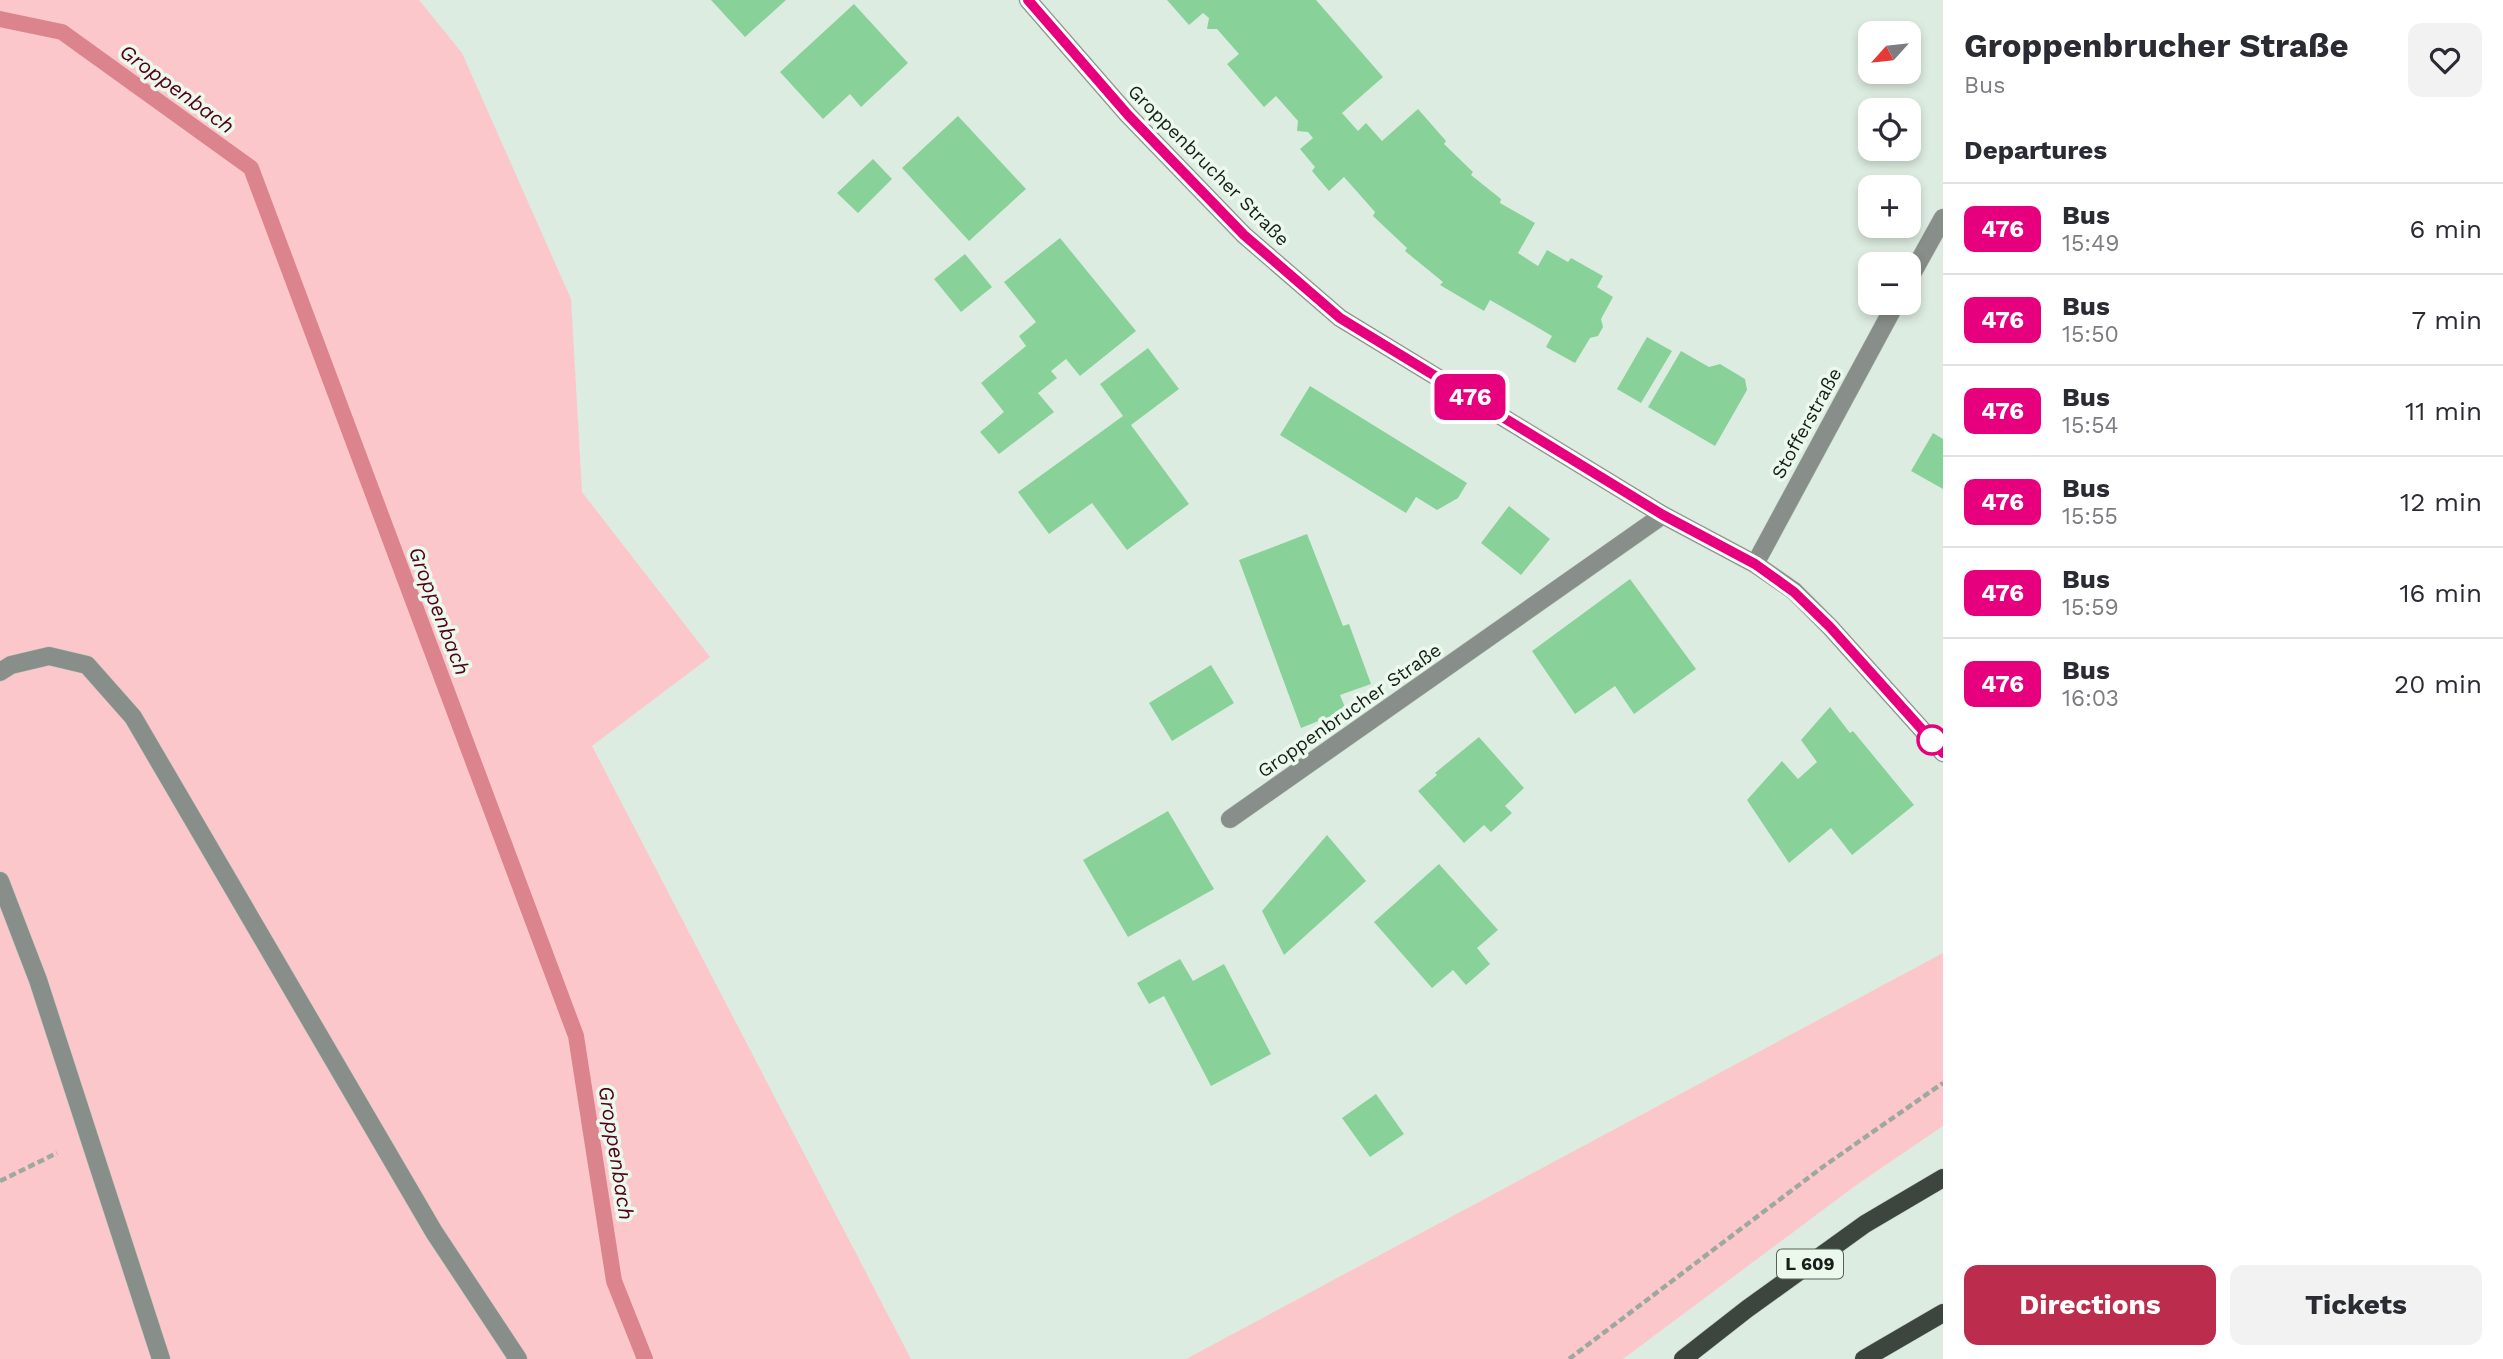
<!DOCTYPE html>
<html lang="en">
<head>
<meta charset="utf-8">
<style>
  :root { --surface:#fff; --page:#f2f2f3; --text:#2b2b33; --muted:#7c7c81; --line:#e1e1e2; --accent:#bc2c4d }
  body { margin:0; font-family:"Work Sans",sans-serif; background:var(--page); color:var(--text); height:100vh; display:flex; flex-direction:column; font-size:26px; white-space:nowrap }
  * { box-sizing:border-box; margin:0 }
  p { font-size:23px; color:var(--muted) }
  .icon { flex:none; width:38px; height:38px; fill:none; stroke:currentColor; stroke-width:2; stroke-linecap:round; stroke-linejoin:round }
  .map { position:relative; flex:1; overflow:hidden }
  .panel { display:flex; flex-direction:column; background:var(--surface); width:560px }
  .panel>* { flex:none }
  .badge { padding:0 14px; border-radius:10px; font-size:24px; line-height:46px }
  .needle { width:46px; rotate:243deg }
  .tools { position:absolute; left:1858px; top:21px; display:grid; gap:14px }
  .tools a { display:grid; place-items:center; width:63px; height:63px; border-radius:14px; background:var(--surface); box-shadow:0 4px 10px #0003; font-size:35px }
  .map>.badge { position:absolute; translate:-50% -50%; box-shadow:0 0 0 4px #fff }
  h2 { padding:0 21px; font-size:26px; line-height:63px }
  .round { display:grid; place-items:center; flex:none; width:74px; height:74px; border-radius:14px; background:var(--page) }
  .head { display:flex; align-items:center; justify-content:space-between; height:119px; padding:0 21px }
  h1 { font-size:33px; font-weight:700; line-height:52px }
  .button { display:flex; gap:14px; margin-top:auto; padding:14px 21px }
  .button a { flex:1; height:80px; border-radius:14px; background:var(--accent); color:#fff; font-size:28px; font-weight:700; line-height:80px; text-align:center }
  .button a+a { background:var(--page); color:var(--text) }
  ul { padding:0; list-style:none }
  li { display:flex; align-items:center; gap:21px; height:91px; padding:0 21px; border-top:2px solid var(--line) }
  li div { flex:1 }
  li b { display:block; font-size:26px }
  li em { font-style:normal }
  li .badge { min-width:77px; font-weight:700; text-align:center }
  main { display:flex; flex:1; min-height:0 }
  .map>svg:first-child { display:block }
</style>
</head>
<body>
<main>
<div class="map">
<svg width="1943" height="1359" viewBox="0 0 1943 1359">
  <rect width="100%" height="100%" fill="#ddece0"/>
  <path fill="#fcc7cb" d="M0,0H419L462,53L571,299L582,492L710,657L592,746L911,1359H0Z
    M1943,953V1126L1855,1186L1623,1359H1186Z"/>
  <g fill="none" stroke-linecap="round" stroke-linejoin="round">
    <path stroke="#dc848e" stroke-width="16" d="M0,19L62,32L251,168L576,1036L614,1281L645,1359"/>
  </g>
  <path fill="#88d299" d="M711,0H786L745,37Z
    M1167,0H1316L1383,77L1342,113L1358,131L1366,123L1382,141L1418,109L1446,141L1444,144L1473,172L1471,175L1501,199L1500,203L1535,223L1518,253L1538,266L1547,250L1568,262L1571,258L1603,276L1597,287L1613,297L1601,319L1603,327L1598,336L1590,338L1575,363L1546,347L1552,336L1511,312L1490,300L1484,311L1440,285L1443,282L1405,251L1407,248L1373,216L1375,212L1344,177L1329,191L1312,171L1315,167L1300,149L1313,138L1308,132L1297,131L1298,121L1276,96L1264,107L1227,64L1239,54L1217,29H1207L1209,18L1203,13L1189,25Z
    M854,4L908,63L861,107L850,94L823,119L780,72Z
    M958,116L1026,189L969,241L902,168Z
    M873,159L892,179L858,213L837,193Z
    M1060,238L1136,331L1080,376L1066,359L1051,371L1057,378L1038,393L1054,412L999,454L980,432L1004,412L981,383L1026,346L1019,336L1036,322L1004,282Z
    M965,254L992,287L961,312L934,279Z
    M1647,337L1672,351L1641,403L1617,389Z
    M1148,348L1179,389L1131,425L1189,504L1127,550L1092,503L1049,534L1018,492L1123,416L1100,384Z
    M1681,351L1709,367L1720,364L1745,379L1747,390L1715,446L1648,407Z
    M1310,386L1467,483L1458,498L1437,510L1416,497L1406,513L1280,435Z
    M1933,433L1943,439V489L1911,471Z
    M1509,506L1550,539L1521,575L1481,543Z
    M1307,534L1343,626L1349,624L1371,684L1340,695L1346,710L1301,728L1239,560Z
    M1630,579L1696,669L1634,714L1615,686L1575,714L1532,651Z
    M1211,665L1234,703L1172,741L1149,703Z
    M1830,707L1850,733L1853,731L1914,805L1852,855L1831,828L1789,863L1747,800L1782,761L1798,779L1817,762L1801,740Z
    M1479,737L1524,788L1505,806L1512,813L1491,832L1484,825L1464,843L1418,791L1437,775L1435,773Z
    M1168,811L1214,889L1128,937L1083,860Z
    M1327,835L1366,881L1284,955L1262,911Z
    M1439,864L1498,930L1477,948L1490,964L1466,985L1453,970L1432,988L1374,922Z
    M1180,959L1193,981L1224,964L1271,1054L1211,1086L1164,996L1149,1004L1137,983Z
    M1376,1094L1404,1134L1370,1157L1342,1118Z"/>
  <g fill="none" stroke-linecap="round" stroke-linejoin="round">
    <defs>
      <path id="lane" d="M0,672L11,665L49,656L87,665L133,717L434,1232L518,1359
        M0,881L38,980L161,1359"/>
      <path id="street" d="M1028,0L1128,115L1244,235L1340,318L1663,515L1755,564L1794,591L1830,627L1943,753
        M1909,279L1943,218
        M1755,564L1896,303
        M1230,819L1663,515"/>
      <path id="primary" d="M1683,1359L1747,1309L1865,1224L1943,1178
        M1864,1359L1943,1313"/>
    </defs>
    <use href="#lane" stroke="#bac7bc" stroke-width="19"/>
    <use href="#street" stroke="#bac7bc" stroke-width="19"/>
    <use href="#primary" stroke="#bac7bc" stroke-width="19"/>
    <path stroke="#9da89f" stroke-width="4.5" stroke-dasharray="7 3.5" stroke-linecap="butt" d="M0,1181L57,1153
      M1569,1359L1824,1166L1943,1083"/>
    <use href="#lane" stroke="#888e89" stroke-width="18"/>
    <use href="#street" stroke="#888e89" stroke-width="18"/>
    <use href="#primary" stroke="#3c463e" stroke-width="18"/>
  </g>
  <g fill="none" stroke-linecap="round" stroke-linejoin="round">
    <defs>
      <path id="line" d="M1028,0L1128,115L1244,235L1340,318L1663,515L1755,564L1794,592L1830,627L1943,753"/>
    </defs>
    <use href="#line" stroke="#fff" stroke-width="16"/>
    <use href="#line" stroke="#e6007e" stroke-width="10"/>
  </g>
  <circle fill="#fff" stroke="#e6007e" stroke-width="3.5" cx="1932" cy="740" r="14"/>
  <g text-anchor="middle" stroke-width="7" stroke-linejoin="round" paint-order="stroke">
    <rect fill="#ebf9ed" stroke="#575f59" stroke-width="2" x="1777" y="1249.5" width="66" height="29" rx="5"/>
    <g font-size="18" font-weight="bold" fill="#181d19">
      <text x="1810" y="1270">L 609</text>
    </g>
    <g font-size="19" fill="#181d19" stroke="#ebf9ed">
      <text transform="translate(1209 165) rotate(45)" y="7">Groppenbrucher Straße</text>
      <text transform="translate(1806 423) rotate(-61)" y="7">Stofferstraße</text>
      <text transform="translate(1349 710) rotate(-35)" y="7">Groppenbrucher Straße</text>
    </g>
    <g font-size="21" font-style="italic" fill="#520119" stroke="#ebf9ed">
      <text transform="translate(177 89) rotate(36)" y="7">Groppenbach</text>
      <text transform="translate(439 611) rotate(69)" y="7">Groppenbach</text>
      <text transform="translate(616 1153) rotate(81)" y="7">Groppenbach</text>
    </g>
  </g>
</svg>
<div class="tools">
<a><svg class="needle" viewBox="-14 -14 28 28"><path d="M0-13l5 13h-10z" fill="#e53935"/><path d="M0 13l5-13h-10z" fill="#7c7c81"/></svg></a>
<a><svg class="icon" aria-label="locate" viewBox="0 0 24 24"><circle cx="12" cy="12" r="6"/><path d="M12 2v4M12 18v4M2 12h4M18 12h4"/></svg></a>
<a>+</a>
<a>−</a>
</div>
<b class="badge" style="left:1470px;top:397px;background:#e6007e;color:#fff">476</b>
</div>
<section class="panel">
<div class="head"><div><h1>Groppenbrucher Straße</h1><p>Bus</p></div><a class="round"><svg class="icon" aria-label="heart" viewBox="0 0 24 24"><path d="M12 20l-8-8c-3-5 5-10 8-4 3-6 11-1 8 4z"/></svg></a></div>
<h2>Departures</h2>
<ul>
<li><span class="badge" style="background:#e6007e;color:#fff">476</span><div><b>Bus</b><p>15:49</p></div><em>6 min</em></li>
<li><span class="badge" style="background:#e6007e;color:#fff">476</span><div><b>Bus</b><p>15:50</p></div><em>7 min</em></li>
<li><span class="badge" style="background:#e6007e;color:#fff">476</span><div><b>Bus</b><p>15:54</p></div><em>11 min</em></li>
<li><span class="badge" style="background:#e6007e;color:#fff">476</span><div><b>Bus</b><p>15:55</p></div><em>12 min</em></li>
<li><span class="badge" style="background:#e6007e;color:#fff">476</span><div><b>Bus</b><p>15:59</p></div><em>16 min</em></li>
<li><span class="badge" style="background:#e6007e;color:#fff">476</span><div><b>Bus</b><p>16:03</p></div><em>20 min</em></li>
</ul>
<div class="button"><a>Directions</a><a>Tickets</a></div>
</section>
</main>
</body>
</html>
